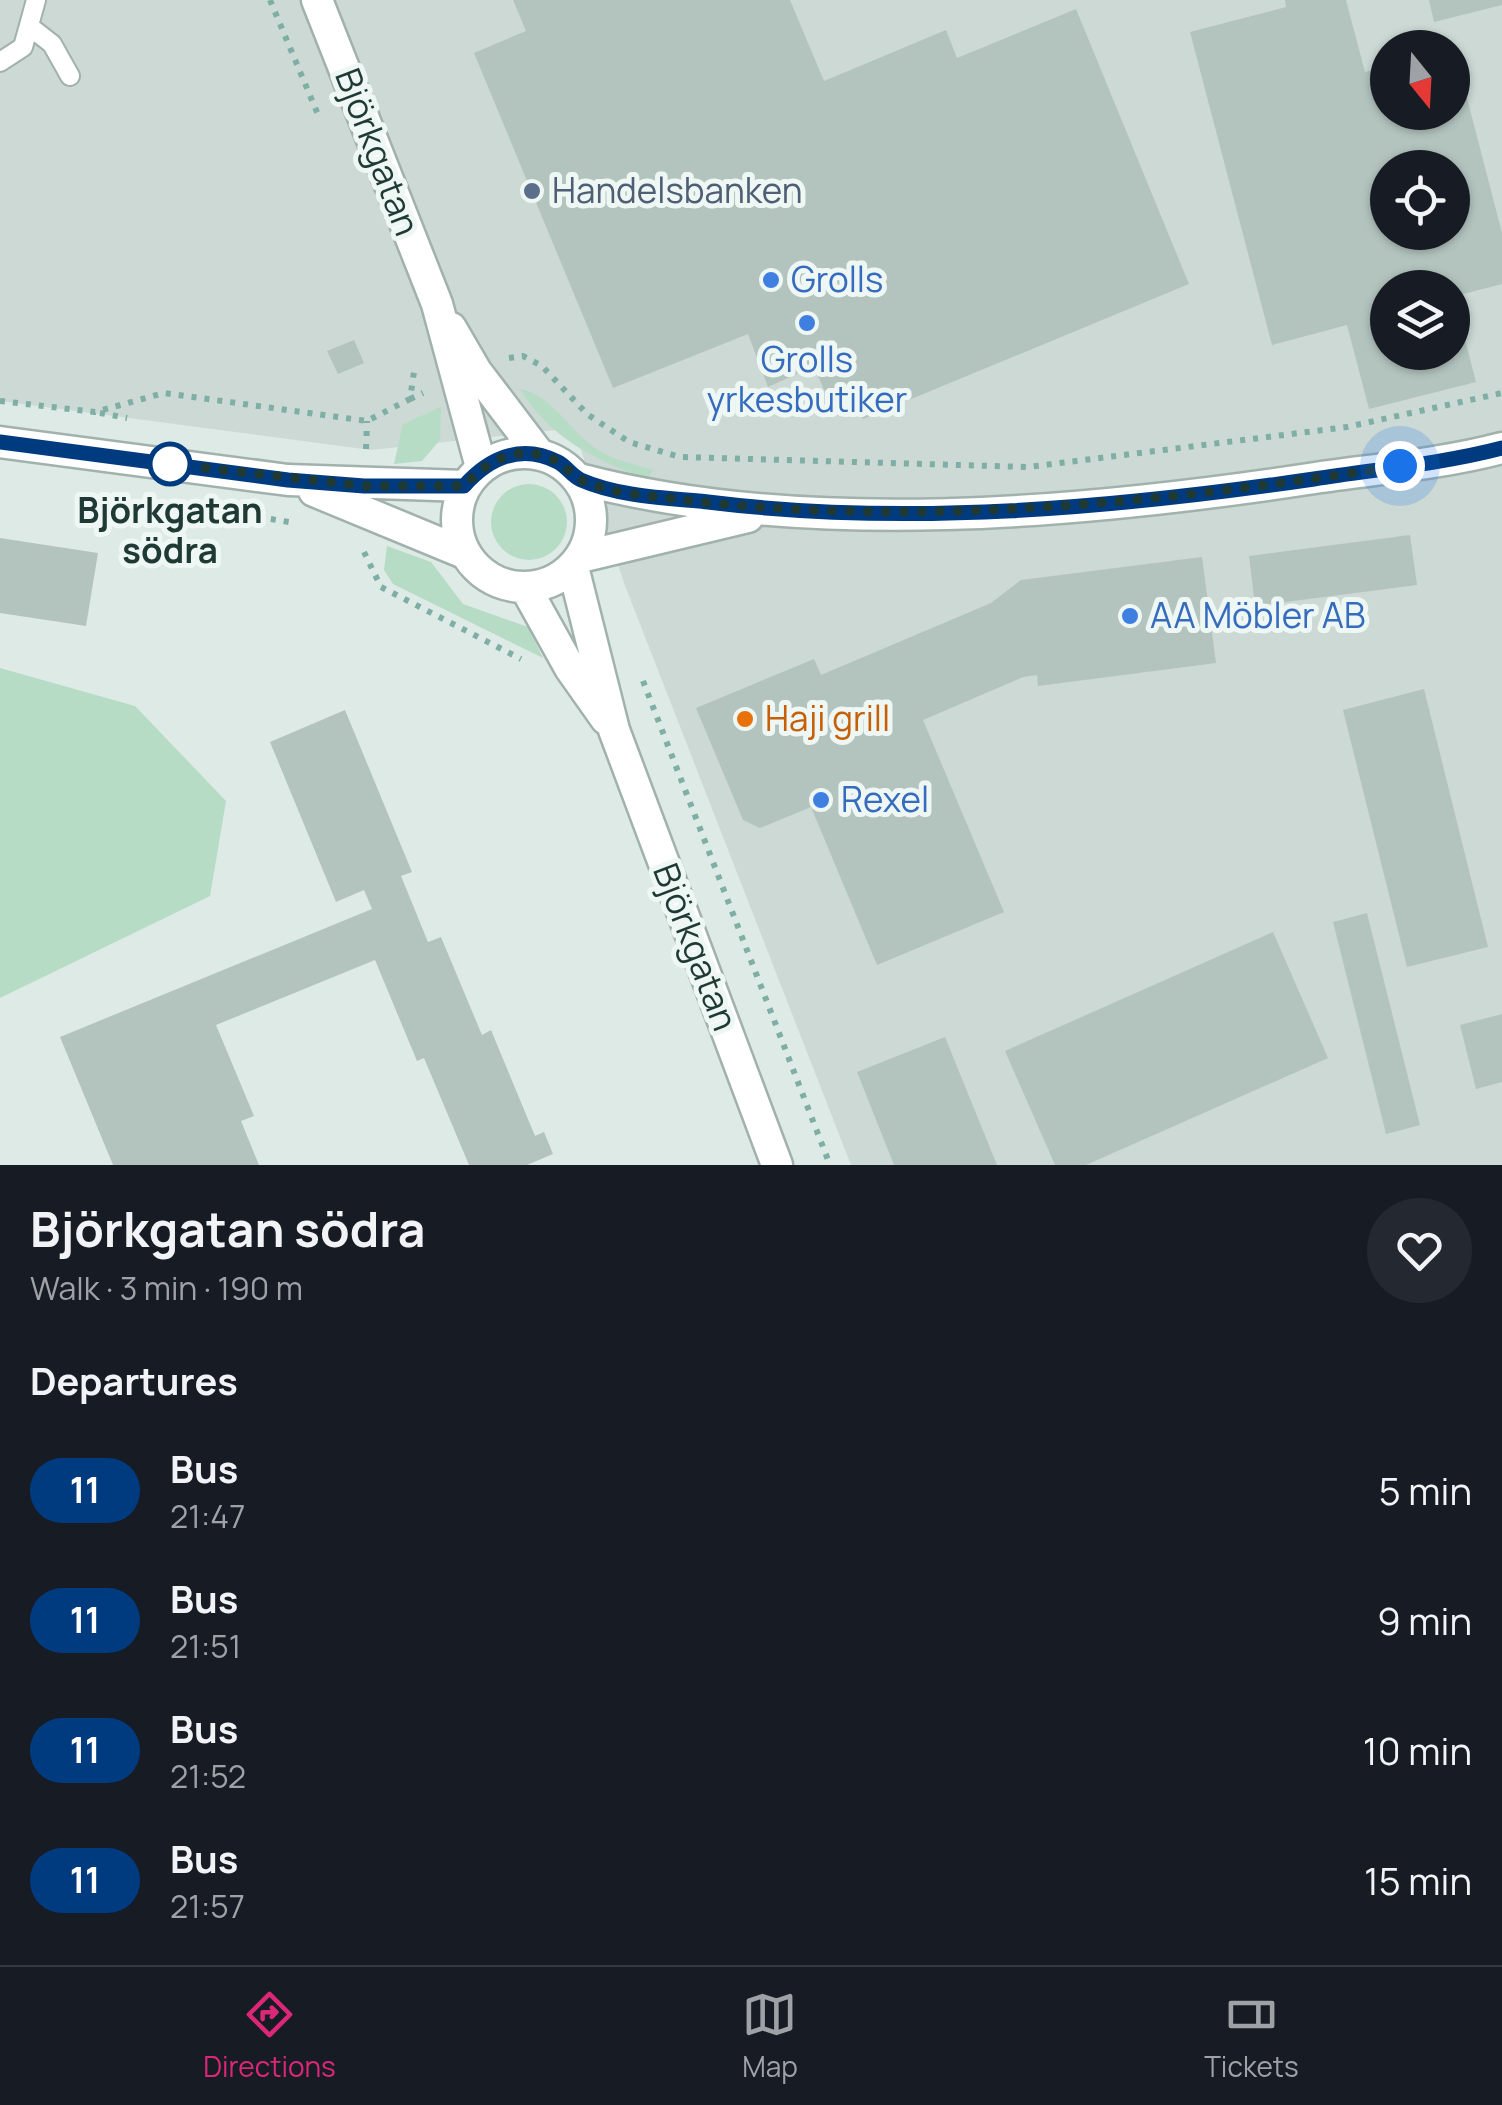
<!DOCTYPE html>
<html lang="en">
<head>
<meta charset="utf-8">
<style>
  :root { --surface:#171b24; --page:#242831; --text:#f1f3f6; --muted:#9ea1a6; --line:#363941; --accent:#db2777 }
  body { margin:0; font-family:Manrope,sans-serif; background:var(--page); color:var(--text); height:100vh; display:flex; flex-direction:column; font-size:38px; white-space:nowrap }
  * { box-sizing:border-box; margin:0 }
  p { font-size:32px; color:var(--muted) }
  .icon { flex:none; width:55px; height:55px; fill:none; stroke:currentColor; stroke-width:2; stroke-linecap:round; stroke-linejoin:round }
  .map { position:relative; height:1165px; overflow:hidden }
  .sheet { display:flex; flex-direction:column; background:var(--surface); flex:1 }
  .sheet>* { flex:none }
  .badge { padding:0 20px; border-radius:32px; font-size:35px; line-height:65px }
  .needle { width:65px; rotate:162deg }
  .controls { position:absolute; left:1370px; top:30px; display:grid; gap:20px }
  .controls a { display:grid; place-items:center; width:100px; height:100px; border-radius:50%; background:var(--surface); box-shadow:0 2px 8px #0004; font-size:50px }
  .you { position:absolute; width:50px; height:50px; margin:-25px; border:8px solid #fff; border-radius:50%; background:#1a73e8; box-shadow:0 0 0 15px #1a73e833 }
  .map>.badge { position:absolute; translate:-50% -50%; box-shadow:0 0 0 5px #fff }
  h2 { padding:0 30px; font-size:38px; line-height:90px }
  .round { display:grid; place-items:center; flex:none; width:105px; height:105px; border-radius:52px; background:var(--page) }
  .headline { display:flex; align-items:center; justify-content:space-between; height:170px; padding:0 30px }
  h1 { font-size:48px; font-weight:700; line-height:75px }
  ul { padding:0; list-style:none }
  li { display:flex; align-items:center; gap:30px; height:130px; padding:0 30px }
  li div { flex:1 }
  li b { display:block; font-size:38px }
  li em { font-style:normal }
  li .badge { min-width:110px; font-weight:700; text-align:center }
  .menu { display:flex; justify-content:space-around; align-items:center; height:140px; border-top:2px solid var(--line); background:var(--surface); font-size:28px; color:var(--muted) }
  .menu a { display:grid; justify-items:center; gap:5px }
  .menu .current { color:var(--accent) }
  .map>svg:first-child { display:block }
</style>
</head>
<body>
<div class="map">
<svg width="1502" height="1165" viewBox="0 0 1502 1165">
  <rect width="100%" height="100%" fill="#deeae6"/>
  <path fill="#ccd9d5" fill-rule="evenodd" d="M0,0H1502V1165H851L624,583L574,428L371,450L0,401ZM1388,48H1452V112H1388ZM1388,168H1452V232H1388ZM1388,288H1452V352H1388Z"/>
  <path fill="#b6dcc5" d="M520,389C554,394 574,440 607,455C621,462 638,465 653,470L648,479C595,460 551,439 520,389Z
    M441,407L440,440L422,461L394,464L403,424Z
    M491 522a38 38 0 1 1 76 0a38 38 0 1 1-76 0Z
    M387,546L431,562L463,604L528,627L543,658L393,584L384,570Z
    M0,668L135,706L226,801L210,896L0,998Z"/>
  <path fill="#b3c4bf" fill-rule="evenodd" d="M513,0H790L824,81L946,30L957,58L1076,9L1189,284L863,419L854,397L831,407L814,366L768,387L748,334L613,388L474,53L526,31Z
    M1285,0H1346L1365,72L1388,66V112H1452L1454,48L1502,233V284L1452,297V288H1388V352H1452L1454,297L1476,382L1369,409L1347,325L1272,345L1190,32L1286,7ZM1388,168H1452V232H1388Z
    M1429,0H1502V5L1434,22Z
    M354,340L364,363L338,374L327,351Z
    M1410,535L1417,585L1255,606L1249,556Z
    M0,538L98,553L86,626L0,613Z
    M1202,557L1216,663L1038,686L1037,675L1023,677L923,720L1004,912L877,965L811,807L760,828L743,820L696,708L814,659L821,675L991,603L1021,580Z
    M1424,689L1488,947L1407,967L1343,710Z
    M345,710L412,872L401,876L428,942L441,937L482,1035L491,1030L535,1136L544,1132L553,1154L527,1165H469L424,1058L417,1061L375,960L216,1025L254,1116L241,1121L259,1165H113L60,1037L372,909L364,890L336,902L270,742Z
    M1367,913L1420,1125L1386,1134L1333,922Z
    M1273,932L1328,1058L1086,1165H1055L1005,1051Z
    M1502,1014V1082L1476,1089L1460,1025Z
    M945,1037L997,1165H894L857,1072Z"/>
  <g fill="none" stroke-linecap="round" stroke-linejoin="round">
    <defs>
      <path id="service" d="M29,26L52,44L70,76
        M0,62L23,47L36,0"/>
      <path id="minor" d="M317,0L437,304L481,467
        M451,328L476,371L539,454
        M0,442L288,480L465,486
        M457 520a67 67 0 1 1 134 0a67 67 0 1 1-134 0Z
        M579,479C807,539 1084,513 1315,478C1377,469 1442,464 1502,448
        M314,491L464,553
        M581,557L748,517
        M573,567L614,730L777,1165
        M525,587L570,668L606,719"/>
    </defs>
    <use href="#service" stroke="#a1b1ad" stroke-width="22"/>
    <use href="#minor" stroke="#a1b1ad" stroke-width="35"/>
    <path stroke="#7eaea4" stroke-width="6" stroke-dasharray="5 8" stroke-linecap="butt" d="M270,0L319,117
      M509,358L523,356L542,366L587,414L629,442L680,457L1028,467L1347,427L1502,393
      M410,399L423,393
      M0,401L95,412L164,393L367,421L410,399L414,372
      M100,413L127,418
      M366,449L367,421
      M258,517L295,523
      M364,552L381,587L521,659
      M643,681L830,1165"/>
    <use href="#service" stroke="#fff" stroke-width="18"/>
    <use href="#minor" stroke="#fff" stroke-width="30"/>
  </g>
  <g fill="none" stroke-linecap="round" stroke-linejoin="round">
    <defs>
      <path id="line" d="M0,442L288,480L364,486H464C489,458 521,443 558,462C566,466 572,476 581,480C620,497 667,498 708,502C909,527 1115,508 1314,479C1377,469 1441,464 1502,448"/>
    </defs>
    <use href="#line" stroke="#fff" stroke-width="22"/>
    <use href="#line" stroke="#003b80" stroke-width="15"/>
    <path stroke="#1f3935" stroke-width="10" stroke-dasharray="0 18" d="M170,464L364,486H464C490,458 521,443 557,461C566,466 572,476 581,480C611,494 651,496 684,500C923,528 1163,502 1400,466"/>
  </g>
  <circle fill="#5c6f8a" stroke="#eef7f3" stroke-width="4" cx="532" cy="191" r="10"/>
  <g fill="#3f7fe0" stroke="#eef7f3" stroke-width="4">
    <circle cx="771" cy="280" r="10"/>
    <circle cx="807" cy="323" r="10"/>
    <circle cx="1130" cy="616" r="10"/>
    <circle cx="821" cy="800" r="10"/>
  </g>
  <circle fill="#fff" stroke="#003b80" stroke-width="5" cx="170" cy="464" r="20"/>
  <circle fill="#e8710a" stroke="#eef7f3" stroke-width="4" cx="745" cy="719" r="10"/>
  <g text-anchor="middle" stroke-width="10" stroke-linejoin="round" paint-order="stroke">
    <g font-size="35" fill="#1f3935" stroke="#eef7f3">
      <text transform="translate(377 152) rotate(69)" y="12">Björkgatan</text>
      <text transform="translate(695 947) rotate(69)" y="12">Björkgatan</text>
    </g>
    <g font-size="35" fill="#4e5e75" stroke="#eef7f3" text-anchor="start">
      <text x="552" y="203">Handelsbanken</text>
    </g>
    <g font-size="35" fill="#366cbe" stroke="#eef7f3" text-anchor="start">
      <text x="791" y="292">Grolls</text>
      <text x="807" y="372" text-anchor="middle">Grolls<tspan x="807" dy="40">yrkesbutiker</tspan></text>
      <text x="1150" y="628">AA Möbler AB</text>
      <text x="841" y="812">Rexel</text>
    </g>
    <g font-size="35" font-weight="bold" fill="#1f3935" stroke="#eef7f3">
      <text x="170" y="523">Björkgatan<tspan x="170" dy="40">södra</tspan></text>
    </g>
    <g font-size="35" fill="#c56008" stroke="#eef7f3" text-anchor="start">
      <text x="765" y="731">Haji grill</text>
    </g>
  </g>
</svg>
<div class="controls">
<a><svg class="needle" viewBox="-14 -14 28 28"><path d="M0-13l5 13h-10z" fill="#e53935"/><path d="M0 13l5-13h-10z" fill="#9ea1a6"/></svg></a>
<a><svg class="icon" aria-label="locate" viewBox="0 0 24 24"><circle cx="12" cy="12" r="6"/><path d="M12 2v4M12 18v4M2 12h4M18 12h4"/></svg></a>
<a><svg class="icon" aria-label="layers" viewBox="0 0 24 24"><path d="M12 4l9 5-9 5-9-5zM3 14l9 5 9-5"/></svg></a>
</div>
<div class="you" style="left:1400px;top:466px"></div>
</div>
<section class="sheet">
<div class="headline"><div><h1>Björkgatan södra</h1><p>Walk · 3 min · 190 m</p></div><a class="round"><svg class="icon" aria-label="heart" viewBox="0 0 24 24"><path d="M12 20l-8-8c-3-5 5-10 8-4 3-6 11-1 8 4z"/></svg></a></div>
<h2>Departures</h2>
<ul>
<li><span class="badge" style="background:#003b80;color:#fff">11</span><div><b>Bus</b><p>21:47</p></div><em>5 min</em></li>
<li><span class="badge" style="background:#003b80;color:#fff">11</span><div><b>Bus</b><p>21:51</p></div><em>9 min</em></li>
<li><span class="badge" style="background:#003b80;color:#fff">11</span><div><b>Bus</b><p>21:52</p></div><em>10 min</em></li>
<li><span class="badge" style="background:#003b80;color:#fff">11</span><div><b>Bus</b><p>21:57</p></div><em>15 min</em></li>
</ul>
</section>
<nav class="menu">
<a class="current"><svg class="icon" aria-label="directions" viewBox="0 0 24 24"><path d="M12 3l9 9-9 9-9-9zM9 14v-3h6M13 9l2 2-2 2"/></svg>Directions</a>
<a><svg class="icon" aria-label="map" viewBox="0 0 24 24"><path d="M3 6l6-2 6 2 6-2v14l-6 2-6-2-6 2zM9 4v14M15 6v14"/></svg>Map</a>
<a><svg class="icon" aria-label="tickets" viewBox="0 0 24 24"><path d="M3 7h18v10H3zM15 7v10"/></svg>Tickets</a>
</nav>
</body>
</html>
